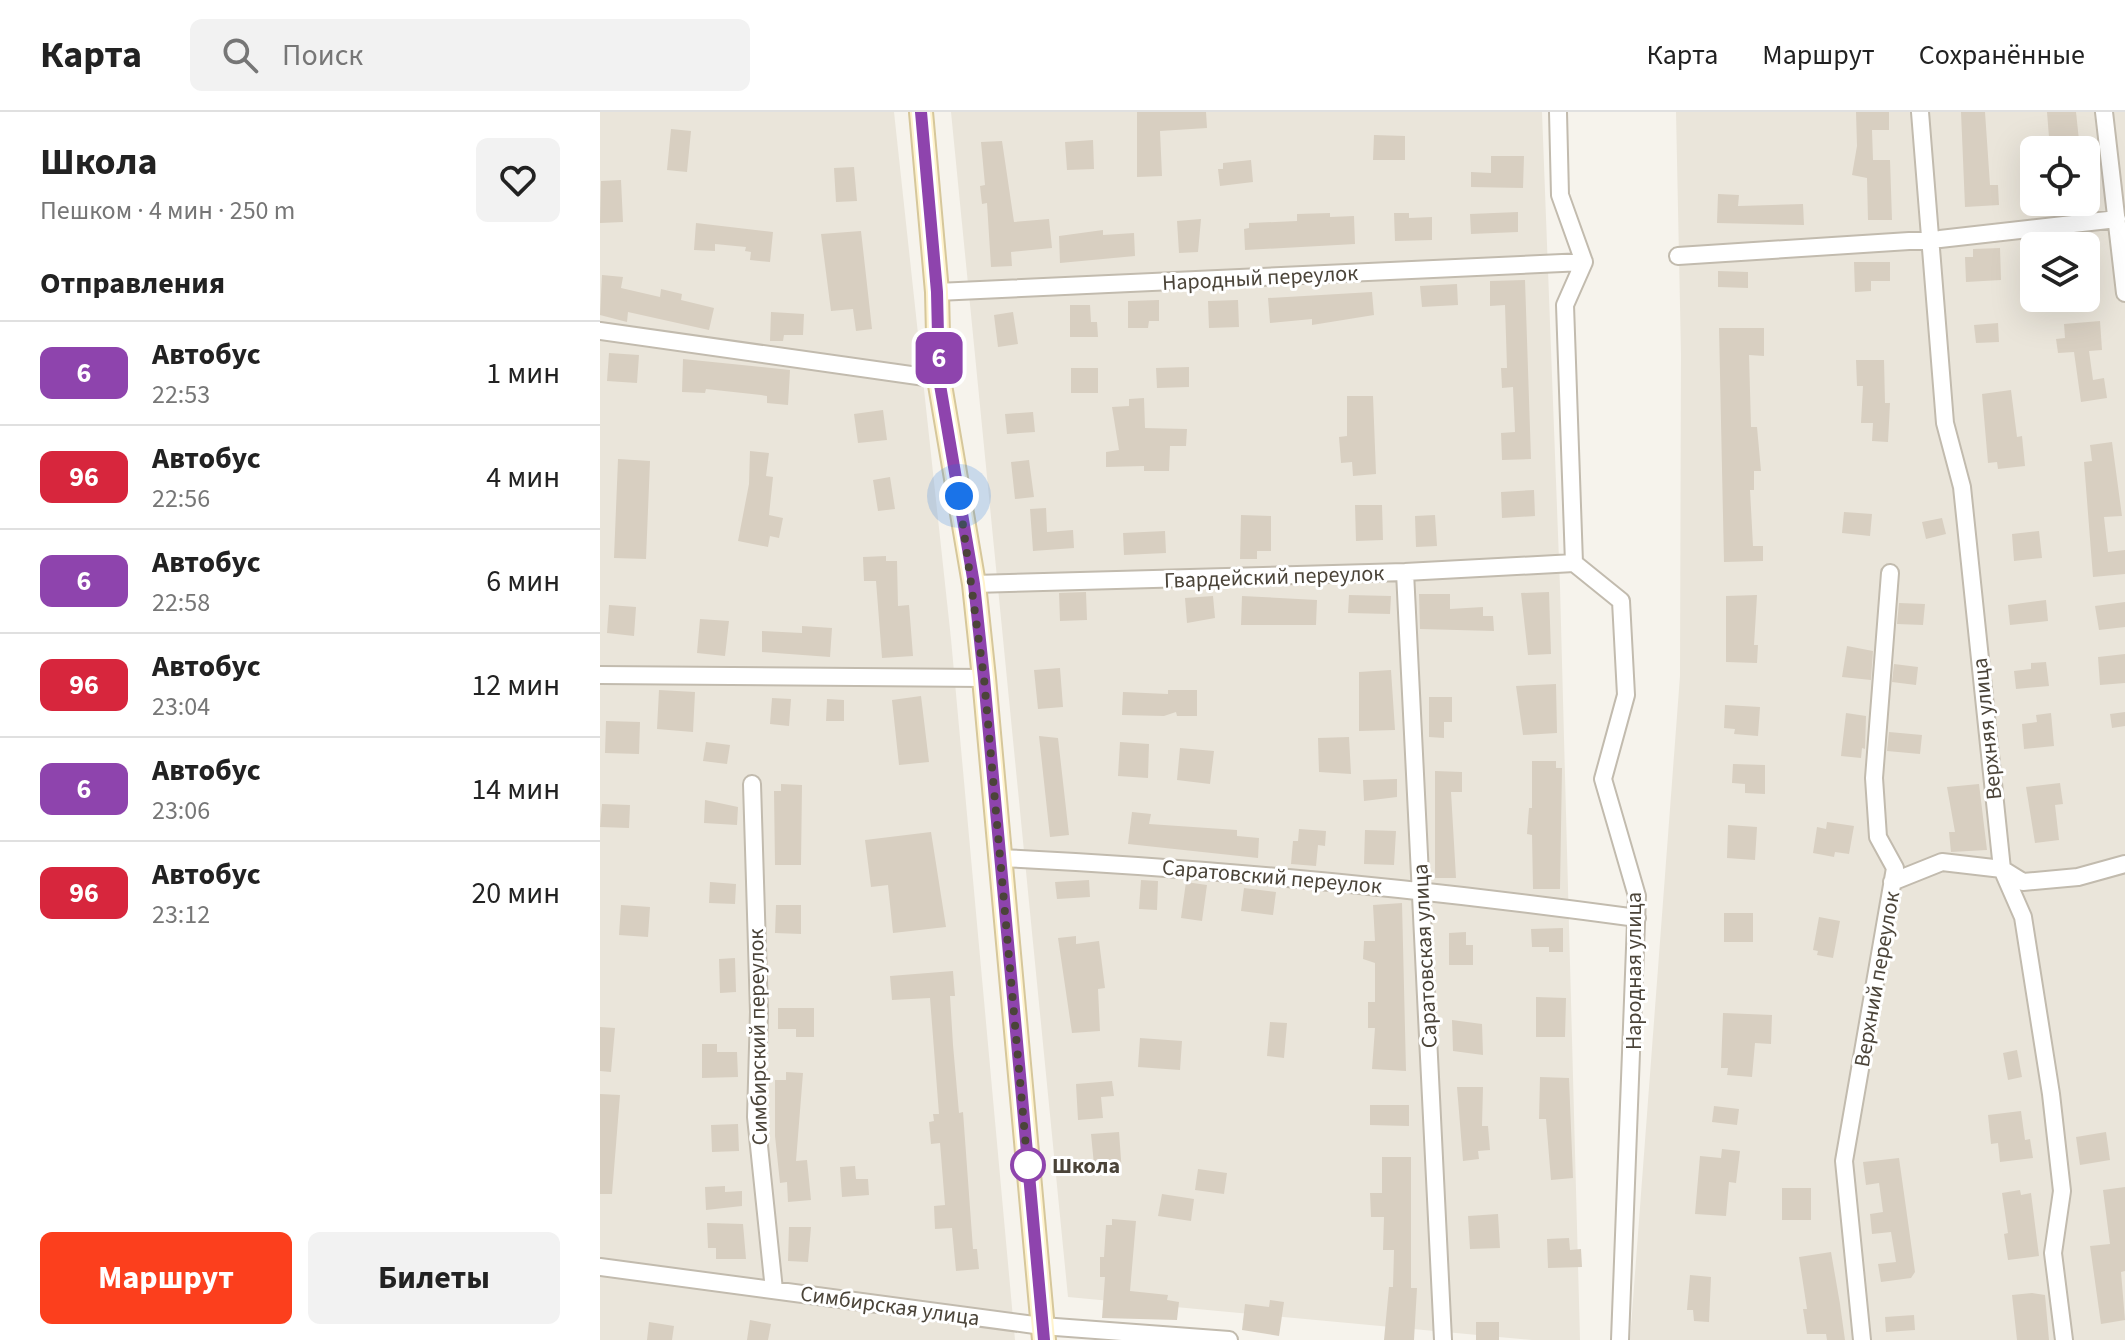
<!DOCTYPE html>
<html lang="ru">
<head>
<meta charset="utf-8">
<style>
  :root { --surface:#fff; --page:#f2f2f2; --text:#222; --muted:#767676; --line:#e0e0e0; --accent:#fc3f1d }
  body { margin:0; font-family:"Source Sans 3",sans-serif; background:var(--page); color:var(--text); height:100vh; display:flex; flex-direction:column; font-size:30px; white-space:nowrap }
  * { box-sizing:border-box; margin:0 }
  p { font-size:26px; color:var(--muted) }
  .icon { flex:none; width:44px; height:44px; fill:none; stroke:currentColor; stroke-width:2; stroke-linecap:round; stroke-linejoin:round }
  .map { position:relative; flex:1; overflow:hidden }
  .details { display:flex; flex-direction:column; background:var(--surface); width:600px }
  .details>* { flex:none }
  .badge { padding:0 16px; border-radius:12px; font-size:28px; line-height:52px }
  .controls { position:absolute; left:1420px; top:24px; display:grid; gap:16px }
  .controls a { display:grid; place-items:center; width:80px; height:80px; border-radius:12px; background:var(--surface); box-shadow:0 8px 32px #0002; font-size:40px }
  .you { position:absolute; width:40px; height:40px; margin:-20px; border:6px solid #fff; border-radius:50%; background:#1a73e8; box-shadow:0 0 0 12px #1a73e833 }
  .map>.badge { position:absolute; translate:-50% -50%; box-shadow:0 0 0 4px #fff }
  h2 { padding:0 40px; font-size:30px; line-height:72px }
  .round { display:grid; place-items:center; flex:none; width:84px; height:84px; border-radius:12px; background:var(--page) }
  .summary { display:flex; align-items:center; justify-content:space-between; height:136px; padding:0 40px }
  h1 { font-size:38px; font-weight:700; line-height:60px }
  .primary-button { display:flex; gap:16px; margin-top:auto; padding:16px 40px }
  .primary-button a { flex:1; height:92px; border-radius:12px; background:var(--accent); color:#fff; font-size:32px; font-weight:700; line-height:92px; text-align:center }
  .primary-button a+a { background:var(--page); color:var(--text) }
  ul { padding:0; list-style:none }
  li { display:flex; align-items:center; gap:24px; height:104px; padding:0 40px; border-top:2px solid var(--line) }
  li div { flex:1 }
  li b { display:block; font-size:30px }
  li em { font-style:normal }
  li .badge { min-width:88px; font-weight:700; text-align:center }
  header { display:flex; align-items:center; gap:48px; box-sizing:border-box; height:112px; padding:0 40px; background:var(--surface); border-bottom:2px solid var(--line) }
  header strong { font-size:38px }
  nav { display:flex; gap:44px; margin-inline-start:auto; font-size:28px }
  .search { width:560px; height:72px; background:var(--page); display:flex; align-items:center; gap:20px; box-sizing:border-box; padding:0 28px; border-radius:12px; color:var(--muted); font-size:30px }
  main { display:flex; flex:1; min-height:0 }
  .map>svg:first-child { display:block }
</style>
</head>
<body>
<header>
<strong>Карта</strong>
<div class="search"><svg class="icon" aria-label="search" viewBox="0 0 24 24"><circle cx="10" cy="10" r="6"/><path d="M15 15l6 6"/></svg>Поиск</div>
<nav><a>Карта</a><a>Маршрут</a><a>Сохранённые</a></nav>
</header>
<main>
<section class="details">
<div class="summary"><div><h1>Школа</h1><p>Пешком · 4 мин · 250 m</p></div><a class="round"><svg class="icon" aria-label="heart" viewBox="0 0 24 24"><path d="M12 20l-8-8c-3-5 5-10 8-4 3-6 11-1 8 4z"/></svg></a></div>
<h2>Отправления</h2>
<ul>
<li><span class="badge" style="background:#8e44ad;color:#fff">6</span><div><b>Автобус</b><p>22:53</p></div><em>1 мин</em></li>
<li><span class="badge" style="background:#d7263d;color:#fff">96</span><div><b>Автобус</b><p>22:56</p></div><em>4 мин</em></li>
<li><span class="badge" style="background:#8e44ad;color:#fff">6</span><div><b>Автобус</b><p>22:58</p></div><em>6 мин</em></li>
<li><span class="badge" style="background:#d7263d;color:#fff">96</span><div><b>Автобус</b><p>23:04</p></div><em>12 мин</em></li>
<li><span class="badge" style="background:#8e44ad;color:#fff">6</span><div><b>Автобус</b><p>23:06</p></div><em>14 мин</em></li>
<li><span class="badge" style="background:#d7263d;color:#fff">96</span><div><b>Автобус</b><p>23:12</p></div><em>20 мин</em></li>
</ul>
<div class="primary-button"><a>Маршрут</a><a>Билеты</a></div>
</section>
<div class="map">
<svg width="1525" height="1228" viewBox="0 0 1525 1228">
  <rect width="100%" height="100%" fill="#f6f3ec"/>
  <path fill="#eae5da" fill-rule="evenodd" d="M0,0H294L351,527L415,1228H0Z
    M351,0H942L960,475L980,1228H932L468,1185Z
    M1076,0H1525V1228H1030L1080,564L1081,242ZM1434,38H1486V90H1434ZM1434,134H1486V186H1434Z"/>
  <path fill="#d8cfc1" d="M537,0H606L607,16L560,19L562,64L537,65Z
    M1256,0H1289V18H1272L1273,48H1290L1292,108H1268L1267,66L1252,63L1257,34Z
    M1361,0H1385L1390,73H1398L1399,93L1365,95Z
    M1447,0H1476L1480,38H1450Z
    M71,17L91,19L87,60L67,58Z
    M774,23L805,24V48H773Z
    M493,28L494,57L467,58L465,30Z
    M402,29L414,110L449,107L452,136L411,140L412,154L391,155L387,91L382,92L380,74L385,73L381,30Z
    M891,44H924L923,76L871,75V60L891,61Z
    M651,48L653,70L620,74L618,57H623V51Z
    M254,55L257,89L236,90L234,56Z
    M21,68L23,110L0,111L1,69Z
    M1118,82L1139,83L1138,94L1203,92L1204,113L1117,111Z
    M918,100V120L871,122L870,102Z
    M730,101V105L754,104L755,132L645,138L644,117L649,116V111L697,109V102Z
    M794,101H809V106L832,105V128L795,129Z
    M601,107L598,140L579,141L577,109Z
    M96,111L173,120L170,150L150,148L151,140L145,139L146,135L115,132V139L94,138Z
    M503,118V123L534,121L535,144L460,151L459,124Z
    M261,119L272,217L256,219L253,197L231,199L221,122Z
    M1400,136L1401,168L1366,170L1365,145H1373V137Z
    M1254,150H1290V169H1271V179L1255,180Z
    M1118,159L1148,160V176L1118,175Z
    M2,163L23,165L21,176L60,185L61,177L82,182L81,188L114,196L109,218L28,200L27,210L0,203Z
    M925,168L931,347L902,348L901,321L915,320L913,275L902,276L901,256H907L905,193L890,194V169Z
    M857,172L858,193L822,195L820,174Z
    M772,180L774,203L712,213V207L670,211L668,186Z
    M559,188V209H549L548,216H528V189Z
    M638,188L639,215L609,216L608,189Z
    M470,193H490L491,210H497L498,225H470Z
    M171,200L204,202L203,223H184L183,229H170Z
    M413,200L418,232L398,235L394,203Z
    M1500,209L1502,238L1489,239L1493,268L1504,266L1507,286L1481,290L1474,240L1458,241L1456,227L1465,226L1464,212Z
    M1398,211L1399,230L1376,231L1374,213Z
    M1119,216H1164V244L1149,243L1151,315H1157L1161,359H1154V378H1150L1153,434H1163V449L1124,450Z
    M9,241L39,243L37,271L7,269Z
    M83,247L190,258L188,293L167,291V284L161,283L106,277L105,281L82,280Z
    M1256,248H1284L1285,291H1290L1288,330L1272,329L1273,311H1261L1263,274H1257Z
    M589,255V275L557,276L556,256Z
    M471,256H498V281H471Z
    M1411,278L1417,325L1422,324L1425,354L1398,357L1397,350L1388,351L1382,282Z
    M747,284H773L776,362L753,364L752,350L741,351L739,325L747,324Z
    M544,286L545,316L587,317L586,334H570L569,359H544V354L506,355V340L519,338L512,295L529,294V287Z
    M283,298L287,328L258,331L254,302Z
    M433,300L435,320L407,322L405,302Z
    M1512,330L1522,404L1504,405L1508,440L1525,438V462L1493,465L1484,350L1492,349L1490,333Z
    M150,339L169,341L166,364L173,365L169,403L183,406L179,426L170,424L168,435L138,429L149,372Z
    M18,347L50,349L46,447L14,446Z
    M429,348L434,385L415,387L411,350Z
    M290,365L295,397L278,399L273,368Z
    M934,378L935,404L902,406L901,380Z
    M755,393H782L783,428L756,429Z
    M446,396L447,420L473,418L474,436L433,439L430,397Z
    M1244,400L1272,402L1270,424L1242,421Z
    M641,403L671,404V439H657V447H640Z
    M835,403L837,434L816,435L815,404Z
    M1342,406L1346,422L1326,427L1322,410Z
    M565,419L566,441L524,443L523,421Z
    M1439,419L1442,446L1414,449L1412,422Z
    M286,444V449H297L298,494L309,493L313,544L282,546L276,469H264L263,445Z
    M486,480L487,508L460,509L459,481Z
    M949,480L951,542L928,543L921,481Z
    M819,482H850V497L883,495V504H893L894,519L820,517Z
    M749,483L791,484L790,502L748,501Z
    M1157,483L1154,533H1158L1157,551L1126,550V484Z
    M613,484L615,506L587,511L585,486Z
    M642,484L717,488L716,513H641Z
    M1446,488L1448,509L1410,513L1408,493Z
    M1525,490V515L1499,518L1495,494Z
    M1299,491L1325,492L1323,513L1297,512Z
    M9,493L36,495L34,524L7,521Z
    M100,507L129,509L125,544L97,541Z
    M202,514L232,516L230,545L162,540V519L202,521Z
    M1247,534L1273,539L1271,568L1242,565Z
    M1525,542V571L1500,573L1498,545Z
    M1446,550L1449,574L1416,577L1414,559L1431,557V551Z
    M1294,552L1318,555L1316,573L1292,570Z
    M460,556L463,595L438,597L434,558Z
    M791,558L795,618L759,619V560Z
    M956,572L957,621L923,623L916,574Z
    M59,578L95,580L93,620L57,617Z
    M568,578H597V604H577L576,600L564,604L522,603L523,580L568,582Z
    M321,584L329,650L299,653L292,588Z
    M829,585H852V610H844V626L829,625Z
    M172,586L191,587L189,614L170,612Z
    M227,587L244,588V609H226Z
    M1125,593L1160,595L1158,624L1134,622L1135,617L1124,616Z
    M1525,600V614L1512,616L1510,602Z
    M1246,601L1266,604L1265,637L1262,636L1261,646L1241,644Z
    M1451,601L1454,634L1424,637L1422,612L1437,610L1436,603Z
    M6,609L40,610L39,642L5,641Z
    M1289,620L1322,623L1320,642L1287,639Z
    M439,624L458,626L469,723L450,725Z
    M749,625L751,662L719,660L718,626Z
    M106,630L130,633L127,652L103,649Z
    M520,630L549,632L548,666L518,664Z
    M580,636L614,639L610,672L577,668Z
    M932,649H956V656H962L960,777H933L932,723L927,722L929,696H932Z
    M1133,652L1165,653V682L1145,681V672L1132,671Z
    M835,659L862,660V680H851L856,766H835Z
    M797,667V685L764,689L763,668Z
    M1460,671L1463,692L1455,693L1459,728L1435,731L1426,675Z
    M181,672L202,673L201,753H175L174,679H181Z
    M1379,672L1387,738L1351,740L1349,720H1355L1347,675Z
    M105,688L138,695L137,713L104,711Z
    M2,692L30,693L29,716L0,715Z
    M532,700L551,702L549,712L637,718V724L659,726L658,746L528,732Z
    M1227,710L1254,714L1249,742L1235,740L1234,745L1213,741L1217,715L1226,717Z
    M1128,713L1157,715L1155,748L1127,746Z
    M699,717L726,719L725,734L718,733L716,754L691,752L693,729H698Z
    M765,718L796,719L794,753L764,752Z
    M331,720L346,815L293,821L288,773L271,775L265,728Z
    M489,768L490,785L457,787L455,770Z
    M541,768L558,769L557,798L539,797Z
    M110,770L136,772L135,792L109,791Z
    M586,770L607,773L602,809L581,806Z
    M644,776L676,780L673,803L641,799Z
    M802,791L806,959L772,957L775,916H768V890H775V851L763,847L764,829H775L773,793Z
    M21,793L50,795L48,825L19,823Z
    M176,793H201V822L175,821Z
    M1124,801H1153V830H1124Z
    M1219,805L1240,809L1233,846L1217,843L1218,839L1213,838Z
    M963,816V840H949V835H932L931,817Z
    M866,820V833H873V853H849V821Z
    M476,824V832L499,829L505,876L498,877L500,919L472,921L458,826Z
    M135,846L136,880L120,881L119,847Z
    M353,859L355,884H350L353,933L359,1001L363,1000L373,1137H377L379,1157L356,1159L352,1116L335,1117L334,1094L345,1093L340,1031L331,1032L329,1010L334,1009L333,1002H339L330,886L292,888L290,864Z
    M936,885L966,886L965,925H936Z
    M178,896H214V925H196V917H178Z
    M1123,901L1172,903L1171,932L1155,931L1152,965L1127,963L1128,956H1121Z
    M852,908L882,912L883,943L853,939Z
    M670,910L687,911L684,946L667,944Z
    M0,915L15,916L11,960L0,959Z
    M540,926L582,929L580,958L538,955Z
    M102,932H117V940H137L138,965L102,966Z
    M1417,938L1422,965L1408,968L1403,941Z
    M186,960L203,961L196,1049L207,1048L211,1088L188,1090L187,1070L180,1071L175,1024V968H186Z
    M940,965L969,966L973,1066L951,1068L946,1007H939Z
    M512,969L514,984L501,985L503,1006L478,1008L476,972Z
    M857,975H883L882,1014H888L890,1038L878,1039L879,1047L863,1049Z
    M0,982L20,983L12,1082H0Z
    M770,993H809V1014L770,1013Z
    M1114,994L1139,997L1137,1013L1112,1010Z
    M1421,999L1425,1028L1430,1027L1433,1046L1400,1050L1398,1031L1391,1032L1388,1003Z
    M138,1012L139,1039L112,1040L111,1013Z
    M519,1020L522,1061L495,1063L491,1022Z
    M1506,1020L1510,1048L1480,1053L1476,1025Z
    M1122,1037L1140,1039L1136,1071L1129,1070L1126,1104L1095,1102L1100,1044L1121,1046Z
    M782,1045H811V1176H817L814,1228H784L789,1175H793L794,1138H783L784,1105H771L770,1081H782Z
    M1299,1046L1315,1160L1311,1166L1281,1170L1278,1152L1296,1150L1291,1120L1272,1122L1270,1102L1283,1100L1279,1071L1266,1073L1263,1050Z
    M255,1054L256,1067H268L269,1083L242,1085L240,1055Z
    M598,1057L627,1061L624,1082L595,1078Z
    M125,1074V1080L142,1079V1094L106,1098L105,1075Z
    M1525,1075V1159L1521,1160L1525,1208L1501,1212L1490,1134L1510,1132L1503,1078Z
    M1182,1076H1211V1108H1182Z
    M1420,1078L1421,1083L1431,1081L1439,1144L1408,1148L1404,1122L1408,1121L1402,1081Z
    M562,1082L594,1087L591,1109L558,1104Z
    M898,1102L900,1136L870,1137L868,1104Z
    M512,1107L536,1109L530,1179L568,1183L567,1188L579,1190L577,1208L502,1206L505,1165H500V1145H504L506,1113H512Z
    M107,1111L143,1112L146,1147H116V1136H108Z
    M189,1115H211L208,1150L188,1149Z
    M969,1126L970,1138L981,1137L982,1155L948,1156L947,1127Z
    M1231,1140L1240,1192L1245,1228H1227L1226,1222H1207L1203,1197H1207L1199,1145Z
    M1090,1163L1111,1165L1109,1210L1094,1209L1093,1198H1087Z
    M1432,1181L1445,1183L1449,1228H1417L1412,1183Z
    M670,1188L684,1190L679,1224L642,1218L645,1192L669,1195Z
    M1314,1203L1315,1218L1286,1220L1285,1205Z
    M150,1208L171,1212L168,1228H147Z
    M49,1210L74,1214L72,1228H47Z
    M876,1210H899V1228H876Z"/>
  <g fill="none" stroke-linecap="round" stroke-linejoin="round">
    <defs>
      <path id="street" d="M958,0L960,83L984,150L965,193L974,451L1021,489L1026,583L1003,667L1037,784L1020,1228
        M1320,0L1345,311L1362,375L1402,757L1423,805L1451,982L1462,1079L1453,1141L1464,1228
        M1504,0L1525,181
        M1078,144L1340,127L1517,107
        M337,180L984,150
        M0,219L339,267
        M805,460L843,1228
        M374,472L805,460L974,451
        M0,563L384,566
        M152,672L159,900L156,1005L174,1178
        M401,746C614,756 825,777 1037,806
        M1292,770L1342,750L1402,757L1423,770L1478,765L1525,752
        M0,1155L442,1214L629,1228
        M1262,1228L1244,1049L1295,756L1278,725L1274,666L1290,461"/>
      <path id="secondary" d="M321,0L337,180L339,267L374,472L384,566L444,1228"/>
    </defs>
    <use href="#street" stroke="#c2bbae" stroke-width="20"/>
    <use href="#secondary" stroke="#d6c79b" stroke-width="26"/>
    <use href="#street" stroke="#fff" stroke-width="16"/>
    <use href="#secondary" stroke="#fff3cd" stroke-width="22"/>
  </g>
  <g fill="none" stroke-linecap="round" stroke-linejoin="round">
    <defs>
      <path id="line" d="M321,0L337,180L339,267L374,472L384,566L444,1228"/>
    </defs>
    <use href="#line" stroke="#fff" stroke-width="18"/>
    <use href="#line" stroke="#8e44ad" stroke-width="12"/>
    <path stroke="#4b4439" stroke-width="8" stroke-dasharray="0 14.4" d="M359,384L384,566L428,1058V1053"/>
  </g>
  <circle fill="#fff" stroke="#8e44ad" stroke-width="4" cx="428" cy="1053" r="16"/>
  <g text-anchor="middle" stroke-width="6" stroke-linejoin="round" paint-order="stroke">
    <g font-size="22" fill="#4b4439" stroke="#fff">
      <text transform="translate(660 165) rotate(-3)" y="8">Народный переулок</text>
      <text transform="translate(674 464) rotate(-2)" y="8">Гвардейский переулок</text>
      <text transform="translate(1386 617) rotate(-96)" y="8">Верхняя улица</text>
      <text transform="translate(672 764) rotate(5)" y="8">Саратовский переулок</text>
      <text transform="translate(824 844) rotate(-93)" y="8">Саратовская улица</text>
      <text transform="translate(1033 859) rotate(-90)" y="8">Народная улица</text>
      <text transform="translate(1276 867) rotate(-80)" y="8">Верхний переулок</text>
      <text transform="translate(157 925) rotate(-91)" y="8">Симбирский переулок</text>
      <text transform="translate(290 1193) rotate(8)" y="8">Симбирская улица</text>
    </g>
    <g font-size="22" font-weight="bold" fill="#4b4439" stroke="#fff" text-anchor="start">
      <text x="452" y="1061">Школа</text>
    </g>
  </g>
</svg>
<div class="controls">
<a><svg class="icon" aria-label="locate" viewBox="0 0 24 24"><circle cx="12" cy="12" r="6"/><path d="M12 2v4M12 18v4M2 12h4M18 12h4"/></svg></a>
<a><svg class="icon" aria-label="layers" viewBox="0 0 24 24"><path d="M12 4l9 5-9 5-9-5zM3 14l9 5 9-5"/></svg></a>
</div>
<div class="you" style="left:359px;top:384px"></div>
<b class="badge" style="left:339px;top:246px;background:#8e44ad;color:#fff">6</b>
</div>
</main>
</body>
</html>
